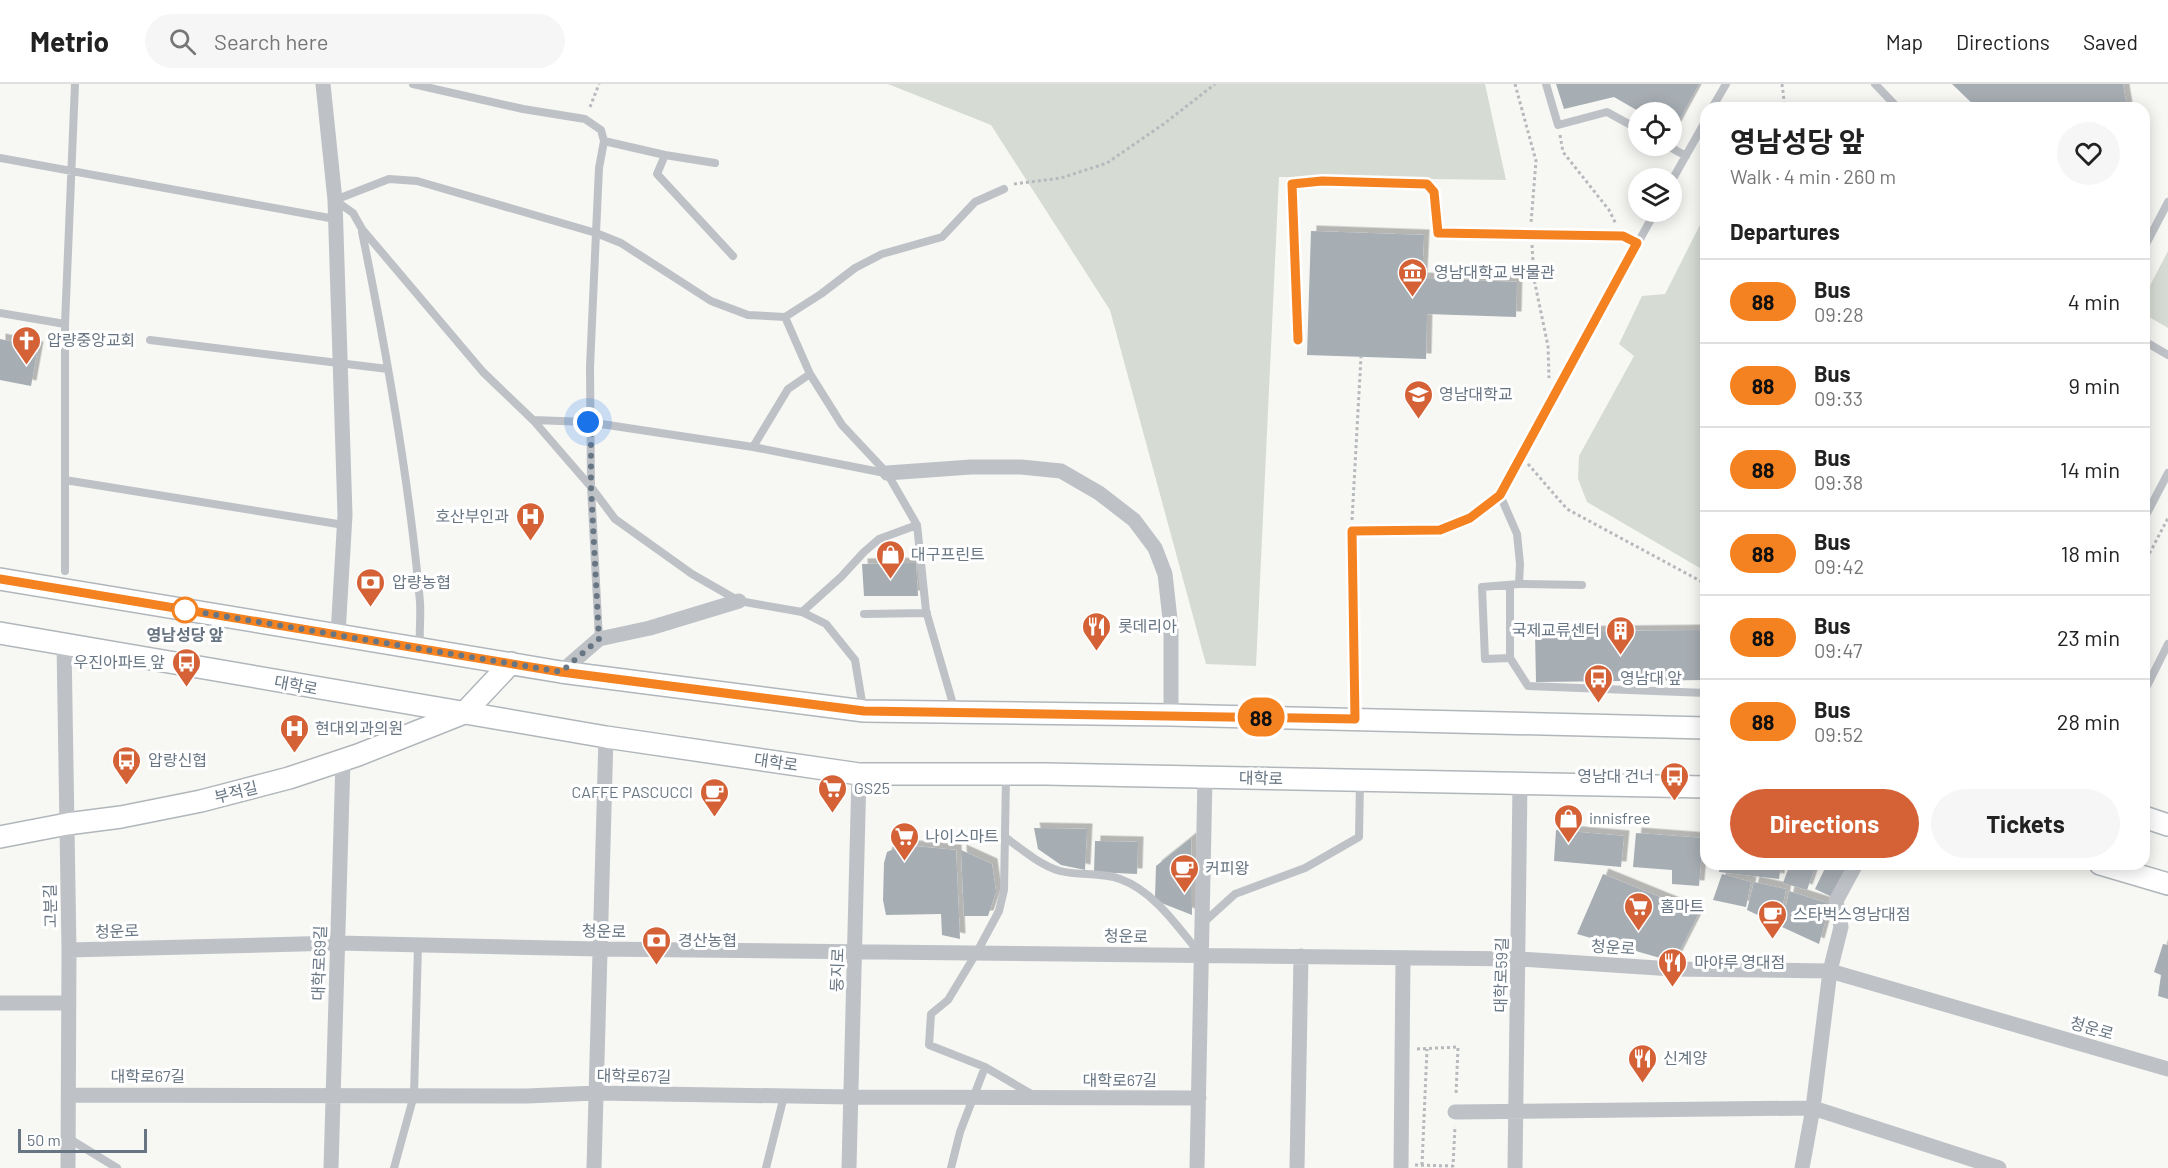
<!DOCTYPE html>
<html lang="en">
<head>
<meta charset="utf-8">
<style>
  :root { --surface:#fff; --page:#f6f6f6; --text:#222; --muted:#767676; --line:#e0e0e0; --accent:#d56236 }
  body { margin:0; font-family:Barlow,"Noto Sans KR",sans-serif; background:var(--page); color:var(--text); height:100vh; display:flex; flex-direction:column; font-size:22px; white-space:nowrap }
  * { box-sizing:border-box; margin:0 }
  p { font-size:20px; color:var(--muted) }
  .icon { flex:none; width:33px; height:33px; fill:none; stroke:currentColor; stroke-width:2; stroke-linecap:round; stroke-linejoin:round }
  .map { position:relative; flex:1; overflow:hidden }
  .details { position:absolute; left:1700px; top:18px; width:450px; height:768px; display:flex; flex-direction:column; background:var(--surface); border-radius:18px; box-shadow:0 3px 15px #0003 }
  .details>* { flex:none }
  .badge { padding:0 12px; border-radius:20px; font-size:21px; line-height:39px }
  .buttons { position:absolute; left:1628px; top:18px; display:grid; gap:12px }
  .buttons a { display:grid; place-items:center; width:54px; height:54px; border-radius:50%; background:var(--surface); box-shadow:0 3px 15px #0003; font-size:30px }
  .scale { position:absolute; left:18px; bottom:15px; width:129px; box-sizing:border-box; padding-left:6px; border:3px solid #687683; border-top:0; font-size:16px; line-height:21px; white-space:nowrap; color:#687683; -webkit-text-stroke:4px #fff; paint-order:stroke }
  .you { position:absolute; width:30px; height:30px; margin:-15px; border:4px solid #fff; border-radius:50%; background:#1a73e8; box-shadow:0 0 0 9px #1a73e833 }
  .map>.badge { position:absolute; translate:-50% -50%; box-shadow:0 0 0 3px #fff }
  h2 { padding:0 30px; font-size:22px; line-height:54px }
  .round { display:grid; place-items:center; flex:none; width:63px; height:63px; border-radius:32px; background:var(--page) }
  .headline { display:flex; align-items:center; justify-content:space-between; height:102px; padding:0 30px }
  h1 { font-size:28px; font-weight:700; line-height:45px }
  .primary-button { display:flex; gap:12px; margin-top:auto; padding:12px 30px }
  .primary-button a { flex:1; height:69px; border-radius:36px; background:var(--accent); color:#fff; font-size:24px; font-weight:700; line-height:69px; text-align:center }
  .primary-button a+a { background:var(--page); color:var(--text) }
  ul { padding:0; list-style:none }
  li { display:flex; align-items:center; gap:18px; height:84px; padding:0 30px; border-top:2px solid var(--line) }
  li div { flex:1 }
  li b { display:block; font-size:22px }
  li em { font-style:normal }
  li .badge { min-width:66px; font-weight:700; text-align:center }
  header { display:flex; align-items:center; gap:36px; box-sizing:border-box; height:84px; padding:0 30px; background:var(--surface); border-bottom:2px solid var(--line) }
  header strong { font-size:28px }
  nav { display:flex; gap:33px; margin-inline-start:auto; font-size:21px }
  .search { width:420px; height:54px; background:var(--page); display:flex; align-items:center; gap:15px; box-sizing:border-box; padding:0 21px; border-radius:33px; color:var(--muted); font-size:22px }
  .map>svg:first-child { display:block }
</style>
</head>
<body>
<header>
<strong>Metrio</strong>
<div class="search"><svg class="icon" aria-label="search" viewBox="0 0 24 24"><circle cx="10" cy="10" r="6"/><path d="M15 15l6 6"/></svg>Search here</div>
<nav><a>Map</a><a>Directions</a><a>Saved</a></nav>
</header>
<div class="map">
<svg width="2168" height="1084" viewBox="0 0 2168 1084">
  <defs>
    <filter id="shadow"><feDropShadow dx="5.5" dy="-5.5" stdDeviation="0" flood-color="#0004"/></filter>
  </defs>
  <rect width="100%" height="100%" fill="#f7f7f4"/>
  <path fill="#d6dbd4" d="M888,0H1485L1506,96L1279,93L1256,582L1206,580L1110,226L991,41Z
    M1705,131L1706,487H1705L1587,418L1578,395L1579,372L1634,272L1619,260L1642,212L1665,210Z
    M2168,167V244L2144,230V213Z"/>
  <path fill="#a6adb3" filter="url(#shadow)" d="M1556,0H1699L1673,48L1671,47V28H1640L1614,13L1564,25Z
    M1952,0H2123L2127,24H2010L2008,22L2005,24H1977Z
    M1311,147L1424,151L1422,194L1517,198L1516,233L1427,230L1426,275L1307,271Z
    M0,255L38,263L31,302L0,296Z
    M916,479L918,512H864L862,480Z
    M1706,546V596L1536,598L1535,548Z
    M1034,744L1087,745L1085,786L1061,781L1038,765Z
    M1556,746L1624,752L1621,783L1554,777Z
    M1636,749L1703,754L1699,802L1672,800V786L1633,783Z
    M1191,754L1192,831L1159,818L1155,813L1156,782Z
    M1095,757L1138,758L1137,790L1094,788Z
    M903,761L956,766L960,855L942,851L941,830L886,831L883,816L884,779L887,768Z
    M961,766L992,780L996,808L988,832H964Z
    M1720,780H1781L1779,795L1719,788Z
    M1790,780H1816L1807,806L1783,799Z
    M1827,780L1845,786L1832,813L1815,805Z
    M1603,790L1699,829L1674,878L1577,850Z
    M1722,790L1751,798L1746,823L1713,816Z
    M1754,798L1786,805L1779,841L1747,826Z
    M1789,807L1830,820L1819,860L1782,843Z
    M2163,860L2168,861V915L2158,912L2161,891L2154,888Z"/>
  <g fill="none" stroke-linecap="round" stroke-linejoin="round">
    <defs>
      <path id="secondary" d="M0,495L561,588L864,627L1171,631L1706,644
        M0,549L606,653L859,690H1046L1706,703
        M2144,733L2168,741
        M0,753L67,740L121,733L201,717L289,694L358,671L464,629L511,579
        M2100,780L2168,800"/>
    </defs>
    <use href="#secondary" stroke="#b1b6bb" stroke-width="24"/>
    <path stroke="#b7babd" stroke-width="3" stroke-dasharray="3 3" stroke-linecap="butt" d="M1515,0L1536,77L1531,139
      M1782,0L1785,24
      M590,23L599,0
      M1560,51L1563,68L1609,126L1616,140
      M1014,100L1061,94L1107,79L1165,39L1215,0
      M1532,161L1534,195L1548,262L1549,294
      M1528,380L1567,425L1706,500
      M1352,436L1361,273
      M2144,480L2168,434
      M1417,965L1458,963L1456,1011
      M1415,1081L1453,1082L1455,1042
      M1422,1081L1427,965"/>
    <path stroke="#bec2c6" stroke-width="8" d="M413,0L523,25L585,35L601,46L604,57L599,84L596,149L621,159L711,217L748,231L785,233L810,290L842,341L887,389L917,441L926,527L955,627
      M1546,0L1558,41L1607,28L1638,45
      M1875,0L1898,24
      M1712,24L1726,0
      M604,57L665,71L715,79
      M1668,62L1686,72
      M665,71L657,90L733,172
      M0,74L335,135
      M1671,98L1706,36
      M335,116L389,95L417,97L596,149L590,283L591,403L599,555
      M336,117L353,129L362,145L483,288L533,336L591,403L615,435L692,490L739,517L802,528L826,540L855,576L863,624
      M362,148C387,270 409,394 420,518C421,533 419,548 420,564
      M2144,164L2168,118
      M0,229L65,240
      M785,233L821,210L855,184L882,170L942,153L975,118L1004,105
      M150,256L388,285
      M1298,256L1292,100L1322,97L1427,100L1434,108L1438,149L1623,152L1637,159
      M2144,257L2168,271
      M810,290L788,305L753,363L885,389
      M533,336L588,338L753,363
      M65,396L344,441
      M1500,411L1517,450L1520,480L1519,500L1482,503L1485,575L1510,574V501
      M2144,435L2168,389
      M65,487V240L75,0
      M1519,500L1582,501
      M802,528L841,493L864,468L879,455L917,441
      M864,530L927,529
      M1510,574L1528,602L1706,609
      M2144,608L2168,560
      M1355,633L1352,447L1440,446L1470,434L1500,411L1520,371L1655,128
      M1006,693L1004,806L999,827L977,868L948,916L931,930L929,961L985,983L1033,1011
      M1005,753C1021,765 1040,781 1060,787C1079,792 1101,788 1120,795C1154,807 1178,843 1200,870
      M1203,839L1235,810L1305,784L1359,753L1360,696
      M68,1054L117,1084
      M394,1084L414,1011L418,861
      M766,1084L784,1012
      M951,1084L960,1048L985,983"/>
    <path stroke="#bec2c6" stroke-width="15" d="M323,0L335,116L345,431L338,550
      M887,389L971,383H1021L1061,387L1099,409L1134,436L1155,464L1165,490L1171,544V631
      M64,559L69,866L68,1084
      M561,588L599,555L650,544L739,517
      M69,866L338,859L599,865L1520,875L1673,885L1830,887L2168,985
      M0,919H69
      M69,1011L527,1012L596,1009L851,1013L1199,1014
      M1455,1028L1813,1024L1999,1084
      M331,1084L343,676
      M594,1084L606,653
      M849,1084L859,690
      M1197,1084L1205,693
      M1297,1084L1301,872
      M1401,1084L1403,874
      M1515,1084L1520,699
      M1802,1084L1813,1024L1830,887L1841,843L1836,817L1856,780"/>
    <use href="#secondary" stroke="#fff" stroke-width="21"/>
  </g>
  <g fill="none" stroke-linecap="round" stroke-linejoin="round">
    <defs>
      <path id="line" d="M0,495L561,588L864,627L1355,635L1352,447L1440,446L1470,434L1500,411L1637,159L1623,152L1438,149L1434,108L1427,100L1322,97L1292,100L1298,256"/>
    </defs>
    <use href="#line" stroke="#fff" stroke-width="14"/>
    <use href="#line" stroke="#f58220" stroke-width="9"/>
    <path stroke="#687683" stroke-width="6" stroke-dasharray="0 10.8" d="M185,526L174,524L561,588L599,555L591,403V339L588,338"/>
  </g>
  <defs>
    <symbol id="museum-pin" viewBox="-11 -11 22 30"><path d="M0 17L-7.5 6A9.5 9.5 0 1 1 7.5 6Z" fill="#d56236" stroke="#fff"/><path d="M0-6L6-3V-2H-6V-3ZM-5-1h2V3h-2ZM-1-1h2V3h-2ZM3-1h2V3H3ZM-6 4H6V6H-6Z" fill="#fff"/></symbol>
    <symbol id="church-pin" viewBox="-11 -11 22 30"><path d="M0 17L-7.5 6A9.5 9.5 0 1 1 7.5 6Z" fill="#d56236" stroke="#fff"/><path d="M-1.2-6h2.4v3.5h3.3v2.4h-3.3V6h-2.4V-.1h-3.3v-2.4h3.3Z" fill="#fff"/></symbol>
    <symbol id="university-pin" viewBox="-11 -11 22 30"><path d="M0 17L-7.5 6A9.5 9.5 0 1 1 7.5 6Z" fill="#d56236" stroke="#fff"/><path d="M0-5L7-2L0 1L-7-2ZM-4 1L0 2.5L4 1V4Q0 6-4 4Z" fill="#fff"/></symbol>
    <symbol id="hospital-pin" viewBox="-11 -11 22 30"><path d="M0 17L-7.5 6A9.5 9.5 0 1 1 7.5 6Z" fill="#d56236" stroke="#fff"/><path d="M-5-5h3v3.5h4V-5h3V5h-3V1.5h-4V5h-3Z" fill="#fff"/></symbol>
    <symbol id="shop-pin" viewBox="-11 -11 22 30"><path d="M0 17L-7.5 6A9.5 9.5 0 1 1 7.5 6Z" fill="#d56236" stroke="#fff"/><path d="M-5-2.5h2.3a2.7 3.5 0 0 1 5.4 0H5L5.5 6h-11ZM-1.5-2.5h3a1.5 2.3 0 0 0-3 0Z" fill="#fff"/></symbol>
    <symbol id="bank-pin" viewBox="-11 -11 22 30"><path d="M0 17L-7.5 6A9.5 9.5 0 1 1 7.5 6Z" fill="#d56236" stroke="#fff"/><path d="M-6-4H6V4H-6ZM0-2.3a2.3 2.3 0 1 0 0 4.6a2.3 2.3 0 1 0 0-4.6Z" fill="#fff"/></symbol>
    <symbol id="restaurant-pin" viewBox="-11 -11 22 30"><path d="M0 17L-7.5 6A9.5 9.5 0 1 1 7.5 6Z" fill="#d56236" stroke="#fff"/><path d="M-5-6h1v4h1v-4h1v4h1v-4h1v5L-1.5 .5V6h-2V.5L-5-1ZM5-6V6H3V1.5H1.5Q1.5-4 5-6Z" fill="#fff"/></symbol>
    <symbol id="building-pin" viewBox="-11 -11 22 30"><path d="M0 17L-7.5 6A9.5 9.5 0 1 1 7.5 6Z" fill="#d56236" stroke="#fff"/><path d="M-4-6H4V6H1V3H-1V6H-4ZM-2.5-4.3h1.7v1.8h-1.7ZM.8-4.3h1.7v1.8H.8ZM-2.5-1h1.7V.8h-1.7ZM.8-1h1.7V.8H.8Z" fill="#fff"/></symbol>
    <symbol id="bus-pin" viewBox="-11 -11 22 30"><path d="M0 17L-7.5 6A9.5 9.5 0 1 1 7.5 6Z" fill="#d56236" stroke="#fff"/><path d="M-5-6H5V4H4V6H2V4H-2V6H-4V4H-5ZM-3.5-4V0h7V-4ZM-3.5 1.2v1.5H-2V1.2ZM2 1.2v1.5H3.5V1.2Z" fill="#fff"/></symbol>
    <symbol id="supermarket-pin" viewBox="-11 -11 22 30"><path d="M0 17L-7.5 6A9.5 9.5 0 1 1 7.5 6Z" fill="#d56236" stroke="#fff"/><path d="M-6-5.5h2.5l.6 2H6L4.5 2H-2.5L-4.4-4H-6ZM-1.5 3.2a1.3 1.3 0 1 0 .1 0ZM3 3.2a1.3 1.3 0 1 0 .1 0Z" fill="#fff"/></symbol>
    <symbol id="cafe-pin" viewBox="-11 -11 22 30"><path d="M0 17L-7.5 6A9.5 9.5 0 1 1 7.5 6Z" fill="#d56236" stroke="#fff"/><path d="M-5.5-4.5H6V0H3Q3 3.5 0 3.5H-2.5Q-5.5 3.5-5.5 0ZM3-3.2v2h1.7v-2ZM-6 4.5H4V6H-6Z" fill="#fff"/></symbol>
  </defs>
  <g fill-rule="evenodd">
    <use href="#museum-pin" x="1396" y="172" width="33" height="45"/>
    <use href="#church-pin" x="10" y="240" width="33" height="45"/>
    <use href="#university-pin" x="1402" y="294" width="33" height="45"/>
    <use href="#hospital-pin" x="514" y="416" width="33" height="45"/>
    <use href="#shop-pin" x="874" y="454" width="33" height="45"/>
    <use href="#bank-pin" x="354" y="482" width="33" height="45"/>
    <use href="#restaurant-pin" x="1080" y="526" width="33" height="45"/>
    <use href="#building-pin" x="1604" y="530" width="33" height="45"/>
    <use href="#bus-pin" x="170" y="562" width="33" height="45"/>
    <use href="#bus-pin" x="1582" y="578" width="33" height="45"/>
    <use href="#hospital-pin" x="278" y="628" width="33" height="45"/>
    <use href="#bus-pin" x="110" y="660" width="33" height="45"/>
    <use href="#bus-pin" x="1658" y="676" width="33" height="45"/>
    <use href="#supermarket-pin" x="816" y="688" width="33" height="45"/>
    <use href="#cafe-pin" x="698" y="692" width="33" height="45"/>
    <use href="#shop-pin" x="1552" y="718" width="33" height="45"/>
    <use href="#supermarket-pin" x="888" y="736" width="33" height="45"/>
    <use href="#cafe-pin" x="1168" y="768" width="33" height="45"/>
    <use href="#supermarket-pin" x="1622" y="806" width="33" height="45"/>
    <use href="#cafe-pin" x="1756" y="814" width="33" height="45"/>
    <use href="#bank-pin" x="640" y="840" width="33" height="45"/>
    <use href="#restaurant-pin" x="1656" y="862" width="33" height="45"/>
    <use href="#restaurant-pin" x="1626" y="958" width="33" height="45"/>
  </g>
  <circle fill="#fff" stroke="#f58220" stroke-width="3" cx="185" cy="526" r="12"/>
  <g text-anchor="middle" stroke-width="6" stroke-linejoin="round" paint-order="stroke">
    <g font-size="16" fill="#687683" stroke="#fff" text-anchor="start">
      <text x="1434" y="194">영남대학교 박물관</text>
      <text x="47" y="262">압량중앙교회</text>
      <text x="1439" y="316">영남대학교</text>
      <text x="509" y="438" text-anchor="end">호산부인과</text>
      <text x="911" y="476">대구프린트</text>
      <text x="392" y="504">압량농협</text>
      <text x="1118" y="548">롯데리아</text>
      <text x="1600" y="552" text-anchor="end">국제교류센터</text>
      <text x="165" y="584" text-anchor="end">우진아파트 앞</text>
      <text x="1620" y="600">영남대 앞</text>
      <text x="315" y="650">현대외과의원</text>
      <text x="148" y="682">압량신협</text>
      <text x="1654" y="698" text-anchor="end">영남대 건너</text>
      <text x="854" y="710">GS25</text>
      <text x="693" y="714" text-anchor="end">CAFFE PASCUCCI</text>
      <text x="1589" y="740">innisfree</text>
      <text x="925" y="758">나이스마트</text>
      <text x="1205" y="790">커피왕</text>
      <text x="1660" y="828">홈마트</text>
      <text x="1793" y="836">스타벅스영남대점</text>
      <text x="678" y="862">경산농협</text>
      <text x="1694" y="884">마야루 영대점</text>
      <text x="1663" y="980">신계양</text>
    </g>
    <g font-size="16" font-weight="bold" fill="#687683" stroke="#fff">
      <text x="185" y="557">영남성당 앞</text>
    </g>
    <g font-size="16" fill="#687683" stroke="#fff">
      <text transform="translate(296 601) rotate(11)" y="6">대학로</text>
      <text transform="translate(776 678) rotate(8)" y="6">대학로</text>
      <text transform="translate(1261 694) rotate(1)" y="6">대학로</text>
      <text transform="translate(236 708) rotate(-14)" y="6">부적길</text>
      <text transform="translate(50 822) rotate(-91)" y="6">고분길</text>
      <text transform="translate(117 847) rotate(-2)" y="6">청운로</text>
      <text transform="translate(604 847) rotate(1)" y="6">청운로</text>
      <text transform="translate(1126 852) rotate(1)" y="6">청운로</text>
      <text transform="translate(1613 863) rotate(4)" y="6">청운로</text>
      <text transform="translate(319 879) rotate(-88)" y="6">대학로69길</text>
      <text transform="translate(837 886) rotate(-88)" y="6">둥지로</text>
      <text transform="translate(1501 891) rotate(-89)" y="6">대학로59길</text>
      <text transform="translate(2092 944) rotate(16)" y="6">청운로</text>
      <text x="148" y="998">대학로67길</text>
      <text transform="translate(634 992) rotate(1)" y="6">대학로67길</text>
      <text x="1120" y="1002">대학로67길</text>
    </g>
  </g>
</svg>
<div class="buttons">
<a><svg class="icon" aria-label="locate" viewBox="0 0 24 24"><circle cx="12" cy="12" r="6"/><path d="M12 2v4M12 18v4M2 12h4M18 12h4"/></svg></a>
<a><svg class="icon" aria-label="layers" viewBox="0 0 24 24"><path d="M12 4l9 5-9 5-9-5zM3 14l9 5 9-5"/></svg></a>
</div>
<div class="scale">50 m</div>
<div class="you" style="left:588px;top:338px"></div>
<b class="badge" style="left:1261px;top:633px;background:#f58220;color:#111">88</b>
<section class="details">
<div class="headline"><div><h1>영남성당 앞</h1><p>Walk · 4 min · 260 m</p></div><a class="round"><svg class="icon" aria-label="heart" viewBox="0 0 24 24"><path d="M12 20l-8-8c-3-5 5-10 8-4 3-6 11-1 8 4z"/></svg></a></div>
<h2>Departures</h2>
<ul>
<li><span class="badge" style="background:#f58220;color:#111">88</span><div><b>Bus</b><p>09:28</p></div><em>4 min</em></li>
<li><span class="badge" style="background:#f58220;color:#111">88</span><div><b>Bus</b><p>09:33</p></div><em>9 min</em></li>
<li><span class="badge" style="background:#f58220;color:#111">88</span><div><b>Bus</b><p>09:38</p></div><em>14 min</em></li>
<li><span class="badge" style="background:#f58220;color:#111">88</span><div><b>Bus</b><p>09:42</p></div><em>18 min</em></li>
<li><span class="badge" style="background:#f58220;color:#111">88</span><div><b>Bus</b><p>09:47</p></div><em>23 min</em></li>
<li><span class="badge" style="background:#f58220;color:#111">88</span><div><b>Bus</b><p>09:52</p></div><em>28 min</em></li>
</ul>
<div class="primary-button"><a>Directions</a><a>Tickets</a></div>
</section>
</div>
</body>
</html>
